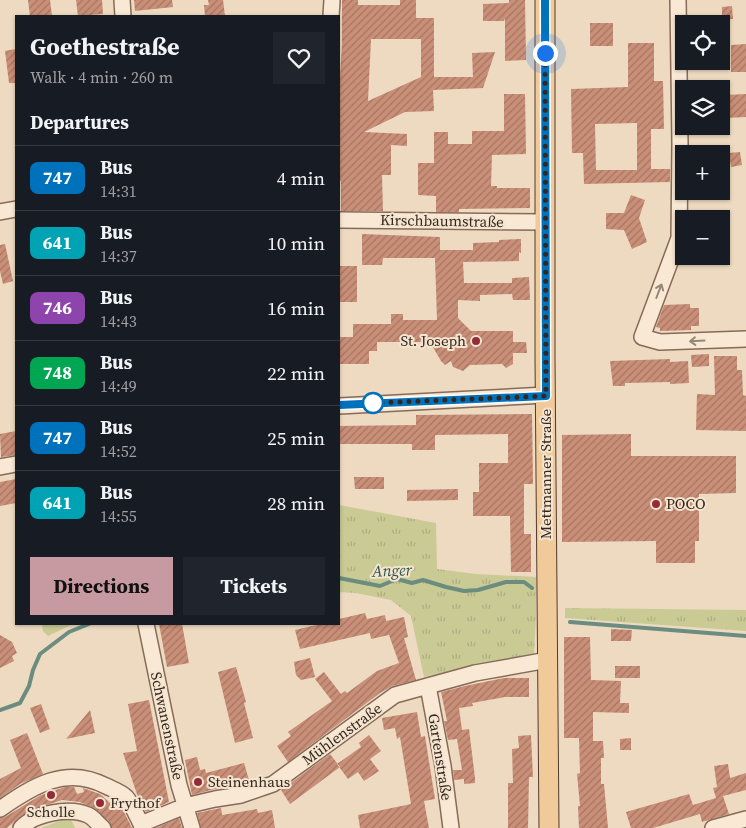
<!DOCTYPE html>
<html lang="en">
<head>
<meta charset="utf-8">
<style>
  :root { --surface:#171b24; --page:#20242c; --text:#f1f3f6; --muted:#9ea1a6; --line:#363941; --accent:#c799a1 }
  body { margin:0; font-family:"Source Serif 4",serif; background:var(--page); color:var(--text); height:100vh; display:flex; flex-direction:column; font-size:19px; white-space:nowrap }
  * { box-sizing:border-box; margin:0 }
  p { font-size:16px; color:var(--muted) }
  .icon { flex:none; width:28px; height:28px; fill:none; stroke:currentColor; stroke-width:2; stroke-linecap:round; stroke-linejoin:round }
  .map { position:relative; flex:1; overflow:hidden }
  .side { position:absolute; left:15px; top:15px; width:325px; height:610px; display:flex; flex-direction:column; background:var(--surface); border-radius:0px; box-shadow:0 1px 4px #0004 }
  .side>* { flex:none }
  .badge { padding:0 10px; border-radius:8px; font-size:18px; line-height:32px }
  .controls { position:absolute; left:675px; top:15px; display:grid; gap:10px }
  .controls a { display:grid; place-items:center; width:55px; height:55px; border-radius:0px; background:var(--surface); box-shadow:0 1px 4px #0004; font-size:25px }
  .you { position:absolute; width:25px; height:25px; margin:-12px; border:4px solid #fff; border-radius:50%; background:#1a73e8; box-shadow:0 0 0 8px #1a73e833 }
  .map>.badge { position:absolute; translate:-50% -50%; box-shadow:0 0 0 2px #fff }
  h2 { padding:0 15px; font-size:19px; line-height:45px }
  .round { display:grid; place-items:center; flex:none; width:52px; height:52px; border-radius:0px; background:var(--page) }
  .summary { display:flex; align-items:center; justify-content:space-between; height:85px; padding:0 15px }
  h1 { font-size:24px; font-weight:700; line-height:38px }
  .cta { display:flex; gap:10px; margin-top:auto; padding:10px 15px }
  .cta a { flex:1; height:58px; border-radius:0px; background:var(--accent); color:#111; font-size:20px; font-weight:700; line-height:58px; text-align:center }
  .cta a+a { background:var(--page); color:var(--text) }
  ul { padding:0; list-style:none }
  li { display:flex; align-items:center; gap:15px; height:65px; padding:0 15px; border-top:1px solid var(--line) }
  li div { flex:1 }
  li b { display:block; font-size:19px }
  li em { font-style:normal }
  li .badge { min-width:55px; font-weight:700; text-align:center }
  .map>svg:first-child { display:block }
</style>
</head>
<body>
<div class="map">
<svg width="746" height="828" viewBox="0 0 746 828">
  <defs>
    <pattern id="grass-tufts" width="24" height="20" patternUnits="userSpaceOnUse" patternTransform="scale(1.25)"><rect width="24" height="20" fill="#caca95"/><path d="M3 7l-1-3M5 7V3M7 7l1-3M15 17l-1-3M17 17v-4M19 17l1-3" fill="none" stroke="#aead80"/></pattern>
    <pattern id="building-hatch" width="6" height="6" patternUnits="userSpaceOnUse" patternTransform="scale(1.25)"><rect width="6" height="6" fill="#ca8f78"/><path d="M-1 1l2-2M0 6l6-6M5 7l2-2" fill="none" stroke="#a57562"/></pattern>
  </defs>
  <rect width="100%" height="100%" fill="#eddac1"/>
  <path fill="url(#grass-tufts)" d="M339,505L436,523L437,569L476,574L536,577V616L534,655L424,677L411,616L391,600L356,593L339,592Z
    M565,608L746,610V631L565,618Z
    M42,624H73L48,636L43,631Z
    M70,817L75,828H41Z"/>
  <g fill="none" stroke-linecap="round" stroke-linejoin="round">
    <path stroke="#6b8d80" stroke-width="4" d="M339,578L380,586L397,579L412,583L423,580L446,587L464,591L478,590L506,582H524L532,588
      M570,622L746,636
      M0,710L20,703L29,686L33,670L40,654L69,632L89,624"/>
  </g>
  <path fill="url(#building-hatch)" fill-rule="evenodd" d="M28,0H50L52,16H30Z
    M76,0H102L103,14L78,16Z
    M134,0H172L173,7L135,11Z
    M208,0H223L225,16H205L204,5H209Z
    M342,0H358V5H400V0H416V18H434V77H473L472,53L495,52L483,88L433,90L434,111L405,112L364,132L407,134V146L391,145V175H382L383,211H341V181H339V91L342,45ZM371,39H421V77L368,101Z
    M509,0H525L526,60L505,61V18L504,21H483V4L509,3Z
    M732,6L733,19H722V7Z
    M590,23H613V46H590Z
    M628,43H654V81H663L664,129H651V169H670V182L584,184L583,153H572L571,89L628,87ZM637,123V170H596L595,124Z
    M746,44V72H731V45Z
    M16,49V83H9L5,51Z
    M504,94H525L526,154L492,155L491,186H497V188H530V208L459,209V212H436V196L418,195V163H434V132H448V144H472V131H504Z
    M746,94V117L726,118L725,95Z
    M740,152L742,165L731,167L729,153Z
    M631,195L645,200L639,218L647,242L632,249L624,230L606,229V213H624Z
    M362,234L440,237V250H473V243L499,242V240L521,239V253L519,252V261L463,262L464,283H512V278L529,277L530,300H513L512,294L480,295V301L458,300V318L471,331H513V342H526L527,353H513V364L506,368L502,364L470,365L463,371L453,367L451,361L445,365L441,361L430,342H377V351H369V364H339V337H353V324H391V314H403V320H437L435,258H383L382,265H362Z
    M5,244L13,281L3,284L0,271V245Z
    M339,266H357V302H339Z
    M690,304V308H699V326H691V330L660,331V328L656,327L664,305Z
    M709,354V366L692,367L691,355Z
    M714,356H737V370H742L743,395L746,396V431L696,430L697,394L715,395Z
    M670,359V362L688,361L689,383L670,384V382L625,383V386H613L610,361Z
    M532,414L533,484H524V534H531V572H511L510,516H473V492H479V463H508V434L435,435V450H412V444H339V426L416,425V415Z
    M16,431V455L1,457L0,434Z
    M631,434V456H736V493L699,494V541H695V563H656V541L562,542V435Z
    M354,477H384V489H355Z
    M16,479V503L0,506V482Z
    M458,489V500L407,501V490Z
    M365,613L367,619L385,615L386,621L404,617L408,637L404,638L416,680L392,686L380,693L288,762L277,746L291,736L288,732L332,701L315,679L324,672L341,694L345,691L347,693L377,671L399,663L389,635L371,639L370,633L300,649L295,630L321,624H339V619Z
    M159,624H182L189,663L167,667Z
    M611,629L632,630L631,641H611Z
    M0,635L12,642L17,653L12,656L14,661L0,668Z
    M564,637H590L591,680L621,681L620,703H629V713L593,712V741H603L604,758H601V784H604L608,828H579L578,806H580L577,774L580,773L579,738H564Z
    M310,658L315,677L301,680L296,675L294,662Z
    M615,666H640V678H615Z
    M236,667L246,702L244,703L253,738L235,743L218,672Z
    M504,678H529V697H505L472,703L473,706L459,708L462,730L469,729L475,778V783L464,784V779L454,780L453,770H462L457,739L448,740L444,721H447L441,692L465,686Z
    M149,700L169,802L146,812L138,797L123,753L137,751L128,704Z
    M41,704L50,729L40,733L30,708Z
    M90,710L95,733L66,739Z
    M417,712L421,737L425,736L435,799L424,801L429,828H360L358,815L411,804L400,737L397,739L395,728L384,730L382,718Z
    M27,733L43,774L20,784L0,798V779L21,768L10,740Z
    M369,735L381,751L370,759L379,771L364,781L358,772L348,779L337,764L361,747L359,743Z
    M531,735L533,777H529L528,828H508V783H513L512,749L519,748L518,736Z
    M631,738V750H620V739Z
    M330,754L340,767L290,804L281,790Z
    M197,757L200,770L205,769L206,773L244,763L249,780L192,795L185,760Z
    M728,764L730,778L746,773V790L723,796L729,814L702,822L700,814L653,828H631L626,812L689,794L693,805L716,798L713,788L717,787L714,766Z
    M65,787H74L77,794L84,792L83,788L100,794L118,810L122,808L132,828H112L109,821L94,808L80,802L62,800L31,810L21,816L7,828H0V818L5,817L41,795Z
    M221,808L222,815L257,809L258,813L272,810L275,828H201L197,813Z
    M179,818L182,828H156Z"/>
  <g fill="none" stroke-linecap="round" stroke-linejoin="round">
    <defs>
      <path id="minor" d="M122,0L123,16
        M678,0L680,144L679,238L642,337L660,342L746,339
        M331,16L332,0
        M0,212L16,209
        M339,220L546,222
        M339,406L546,395
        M0,467L16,464
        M146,624L179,785L192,828
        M428,686L443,766L451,828
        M0,809C33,786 66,765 106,786C112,789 121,792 126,797C132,804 137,816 141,824L142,828
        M141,824L185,806L215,799L241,795L273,784L395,695L475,673L548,660
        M21,828C35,813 69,807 88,815C93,817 98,824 103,828
        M713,828L746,819"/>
      <path id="major" d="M545,0V357L549,828"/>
    </defs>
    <use href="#minor" stroke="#866b59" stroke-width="18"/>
    <use href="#major" stroke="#533a2d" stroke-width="21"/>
    <use href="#minor" stroke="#f8e8d4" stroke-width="15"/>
    <use href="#major" stroke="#f0ca99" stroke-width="19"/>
  </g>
  <defs><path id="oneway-shaft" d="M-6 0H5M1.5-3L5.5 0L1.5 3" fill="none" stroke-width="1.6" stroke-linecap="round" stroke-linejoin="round" transform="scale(1.25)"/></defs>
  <g stroke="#978778">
    <use href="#oneway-shaft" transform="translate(659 291) rotate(-69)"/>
    <use href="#oneway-shaft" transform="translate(697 341) rotate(177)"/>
  </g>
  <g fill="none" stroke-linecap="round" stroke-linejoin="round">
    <defs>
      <path id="line" d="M339,405L546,396L545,0"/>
    </defs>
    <use href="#line" stroke="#fff" stroke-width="11"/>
    <use href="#line" stroke="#0072bc" stroke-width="8"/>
    <path stroke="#36261d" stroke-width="5" stroke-dasharray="0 9" d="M373,403L546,396L545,53"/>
  </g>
  <g fill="#932b39" stroke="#f4e5d0" stroke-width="2">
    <circle cx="476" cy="341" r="5"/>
    <circle cx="656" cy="504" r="5"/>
    <circle cx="198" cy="782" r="5"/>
    <circle cx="51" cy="795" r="5"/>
    <circle cx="100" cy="803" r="5"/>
  </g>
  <circle fill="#fff" stroke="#0072bc" stroke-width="2.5" cx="373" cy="403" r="10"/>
  <g text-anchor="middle" stroke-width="4" stroke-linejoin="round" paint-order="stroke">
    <g font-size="15" fill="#36261d" stroke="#f4e5d0">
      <text transform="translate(442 221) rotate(1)" y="5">Kirschbaumstraße</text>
      <text transform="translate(546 474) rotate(-90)" y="5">Mettmanner Straße</text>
      <text transform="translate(167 726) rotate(78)" y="5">Schwanenstraße</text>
      <text transform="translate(342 734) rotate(-36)" y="5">Mühlenstraße</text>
      <text transform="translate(440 757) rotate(81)" y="5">Gartenstraße</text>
    </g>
    <g font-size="15" fill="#36261d" stroke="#f4e5d0" text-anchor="start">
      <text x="466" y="346" text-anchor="end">St. Joseph</text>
      <text x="666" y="509">POCO</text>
      <text x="208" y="787">Steinenhaus</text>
      <text x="110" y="808">Frythof</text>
      <text x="51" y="817" text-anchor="middle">Scholle</text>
    </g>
    <g font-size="16" font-style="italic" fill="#2d554d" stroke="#f4e5d0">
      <text transform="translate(392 570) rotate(-2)" y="6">Anger</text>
    </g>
  </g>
</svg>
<div class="controls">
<a><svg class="icon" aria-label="locate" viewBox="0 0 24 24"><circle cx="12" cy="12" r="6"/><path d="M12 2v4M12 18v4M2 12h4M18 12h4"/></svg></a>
<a><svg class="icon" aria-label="layers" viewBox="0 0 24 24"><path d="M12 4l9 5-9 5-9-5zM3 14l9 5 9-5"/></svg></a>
<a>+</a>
<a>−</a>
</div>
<div class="you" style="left:545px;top:53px"></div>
<section class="side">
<div class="summary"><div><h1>Goethestraße</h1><p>Walk · 4 min · 260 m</p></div><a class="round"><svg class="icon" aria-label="heart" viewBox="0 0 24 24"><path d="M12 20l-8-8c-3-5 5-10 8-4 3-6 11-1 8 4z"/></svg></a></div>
<h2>Departures</h2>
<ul>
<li><span class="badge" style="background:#0072bc;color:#fff">747</span><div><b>Bus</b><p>14:31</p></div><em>4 min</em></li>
<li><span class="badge" style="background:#00a3b4;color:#fff">641</span><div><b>Bus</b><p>14:37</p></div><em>10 min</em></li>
<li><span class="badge" style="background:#8e44ad;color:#fff">746</span><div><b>Bus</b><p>14:43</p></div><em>16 min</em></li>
<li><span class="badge" style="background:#00a651;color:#fff">748</span><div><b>Bus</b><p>14:49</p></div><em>22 min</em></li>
<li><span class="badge" style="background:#0072bc;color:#fff">747</span><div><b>Bus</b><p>14:52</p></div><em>25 min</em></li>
<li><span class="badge" style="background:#00a3b4;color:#fff">641</span><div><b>Bus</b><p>14:55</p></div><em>28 min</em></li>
</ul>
<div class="cta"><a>Directions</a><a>Tickets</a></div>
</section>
</div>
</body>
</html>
